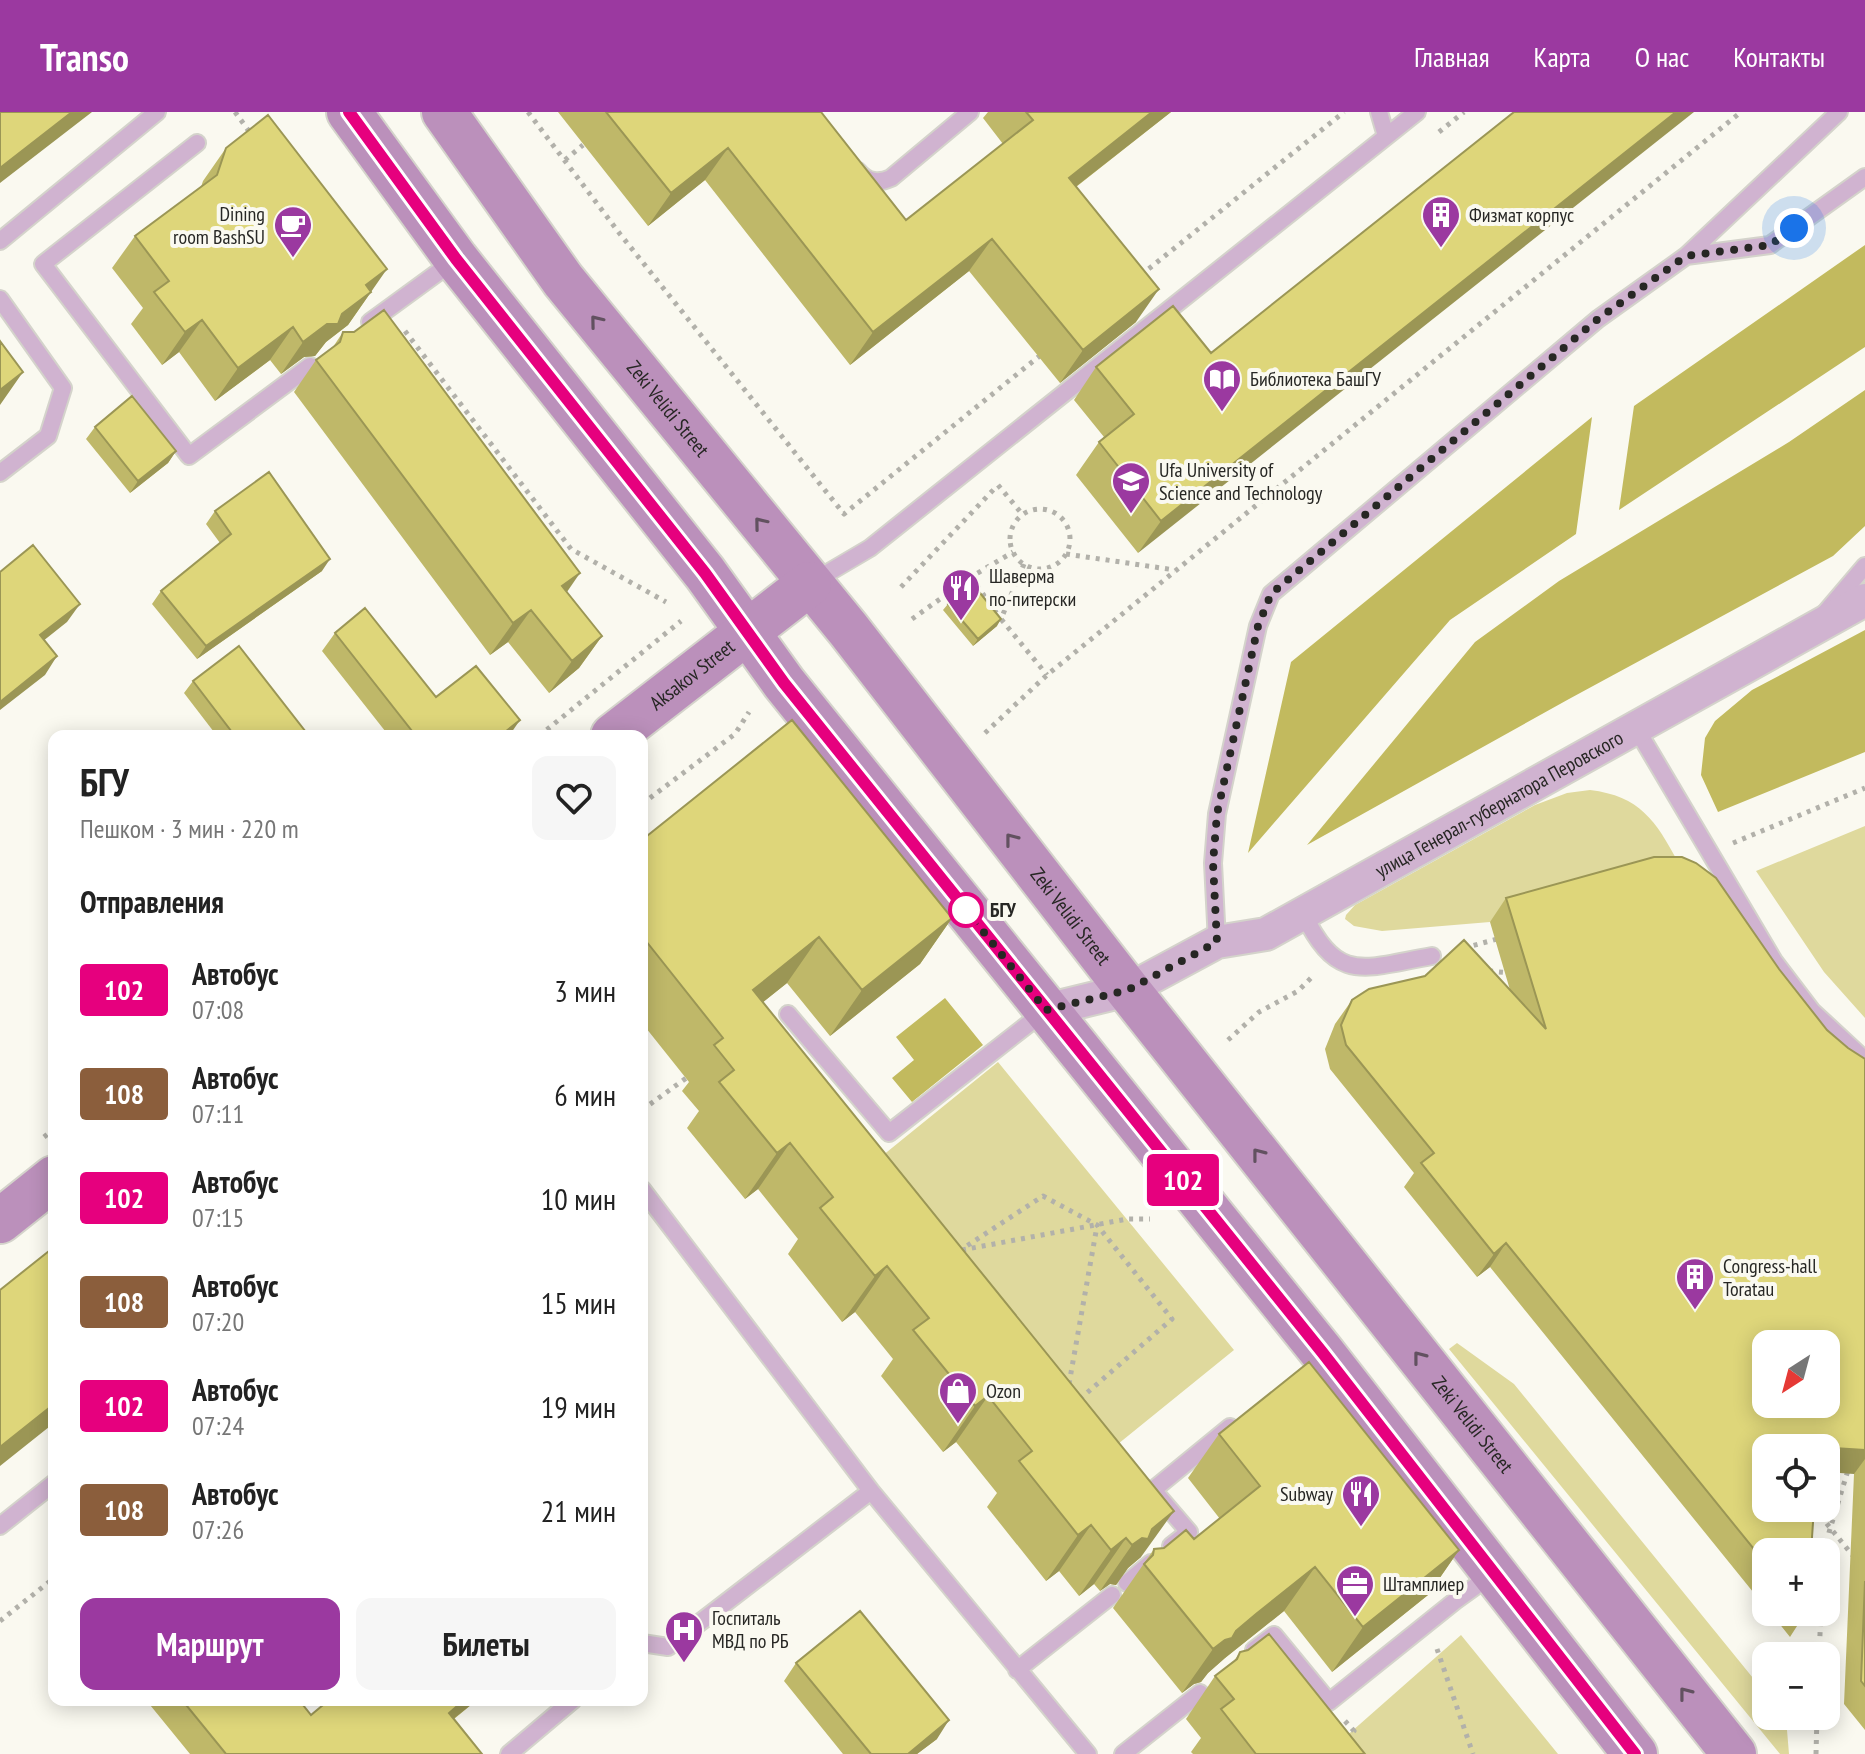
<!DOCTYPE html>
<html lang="ru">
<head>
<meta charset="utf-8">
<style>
  :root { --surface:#fff; --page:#f6f6f6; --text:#222; --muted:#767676; --accent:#9b39a0 }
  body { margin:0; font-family:"PT Sans Narrow",sans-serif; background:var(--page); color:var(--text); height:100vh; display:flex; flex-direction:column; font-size:30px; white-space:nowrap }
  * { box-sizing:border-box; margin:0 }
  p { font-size:26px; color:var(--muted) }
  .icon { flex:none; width:44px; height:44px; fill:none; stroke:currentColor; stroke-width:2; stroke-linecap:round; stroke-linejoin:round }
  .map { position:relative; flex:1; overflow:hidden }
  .details { position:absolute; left:48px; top:618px; width:600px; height:976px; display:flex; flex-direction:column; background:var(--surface); border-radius:16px; box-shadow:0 4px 20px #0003 }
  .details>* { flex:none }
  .badge { padding:0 16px; border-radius:6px; font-size:28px; line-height:52px }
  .needle { width:52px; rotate:216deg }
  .controls { position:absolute; left:1752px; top:1218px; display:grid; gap:16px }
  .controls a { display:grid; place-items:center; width:88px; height:88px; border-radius:16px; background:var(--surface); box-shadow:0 4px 20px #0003; font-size:40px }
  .you { position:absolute; width:40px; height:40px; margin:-20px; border:6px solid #fff; border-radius:50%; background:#1a73e8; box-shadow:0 0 0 12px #1a73e833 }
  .map>.badge { position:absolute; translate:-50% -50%; box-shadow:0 0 0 4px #fff }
  h2 { padding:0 32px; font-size:30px; line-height:72px }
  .round { display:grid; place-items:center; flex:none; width:84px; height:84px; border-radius:16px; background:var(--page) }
  .head { display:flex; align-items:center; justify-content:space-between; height:136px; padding:0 32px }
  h1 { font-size:38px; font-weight:700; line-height:60px }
  .primary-button { display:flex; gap:16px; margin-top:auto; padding:16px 32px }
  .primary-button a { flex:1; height:92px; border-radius:16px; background:var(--accent); color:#fff; font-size:32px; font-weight:700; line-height:92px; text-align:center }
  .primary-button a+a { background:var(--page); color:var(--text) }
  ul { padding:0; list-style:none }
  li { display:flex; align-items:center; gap:24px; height:104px; padding:0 32px }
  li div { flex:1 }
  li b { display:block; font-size:30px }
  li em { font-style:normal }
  li .badge { min-width:88px; font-weight:700; text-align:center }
  header { display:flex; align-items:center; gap:48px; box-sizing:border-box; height:112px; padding:0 40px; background:var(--accent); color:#fff }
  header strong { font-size:38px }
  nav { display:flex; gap:44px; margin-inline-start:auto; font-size:28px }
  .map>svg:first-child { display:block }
</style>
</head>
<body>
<header>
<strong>Transo</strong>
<nav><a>Главная</a><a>Карта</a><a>О нас</a><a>Контакты</a></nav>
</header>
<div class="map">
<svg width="1865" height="1642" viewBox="0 0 1865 1642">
  <rect width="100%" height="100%" fill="#faf9f0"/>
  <path fill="#dfd99d" d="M1590,678C1640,684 1656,709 1678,750L1625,772L1490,810L1382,819L1354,814L1345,807L1346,803L1355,793L1535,693L1567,681Z
    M1865,714V906L1824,860L1756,759Z
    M998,950L1234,1238L1118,1332L882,1044Z
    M1457,1231L1514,1272L1766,1582V1604H1784L1786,1606L1789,1642H1780L1449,1237Z
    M1461,1523L1558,1642H1326Z"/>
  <path fill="#c2ba5e" d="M1865,133V235L1619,398L1634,294Z
    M1865,278V414L1833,444L1569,587L1307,733L1475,530L1559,469L1789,330Z
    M1592,305L1576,422L1450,508L1248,741L1291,550Z
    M1865,518V640L1718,700L1701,663L1705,626L1715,609L1752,578Z
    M945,886L983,933L912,990L892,966L914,948L896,925Z"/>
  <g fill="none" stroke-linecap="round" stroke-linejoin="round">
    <defs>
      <path id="lane" d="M1379,0L1386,24
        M197,31L43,152L189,344L310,254
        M858,59C867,70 878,72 891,66L970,0
        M0,129L157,0
        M1686,144L1770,133L1865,65
        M0,187L63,276L48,324L0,361
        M370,210L455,148
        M814,469L870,436L1417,0
        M1825,501L1865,454
        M1636,616L1774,849L1812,899L1865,948
        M1303,801C1338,873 1363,856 1432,844
        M1217,830L1213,751L1217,702L1258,514L1271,482L1598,207L1686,144L1839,0
        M788,902L889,1021L1045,899
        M642,1077L871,1379L1088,1642
        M0,1414L54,1371
        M1171,1434L1189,1420L1153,1378L1230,1315
        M1127,1471L1151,1451
        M642,1531L668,1535L871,1379
        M1254,1538L1274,1523L1329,1590L1455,1489L1494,1461
        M1017,1558L1112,1483
        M509,1642L573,1588
        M1123,1642L1200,1581"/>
      <g id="street">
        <path id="s1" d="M1046,898L1128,878L1217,830L1266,822L1865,488"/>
      </g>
      <g id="secondary">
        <path d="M349,0L456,147L705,461L784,571L1322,1240L1635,1642"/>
        <path id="s2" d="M444,0L563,168L848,517L1128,878L1734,1642"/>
        <path id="s3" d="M613,624L809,472"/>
        <path d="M0,1109L54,1066"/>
      </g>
    </defs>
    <use href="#lane" stroke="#d4d3cb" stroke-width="20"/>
    <use href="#street" stroke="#d4d3cb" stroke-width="36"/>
    <use href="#secondary" stroke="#d4d3cb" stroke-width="48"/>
    <path stroke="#b2b1aa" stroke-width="5" stroke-dasharray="4 6" stroke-linecap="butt" d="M235,0L251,22
      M528,0L620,122L844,402L1042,242
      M1439,20L1464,0
      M565,48L583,33
      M1141,163L1344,0
      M405,219L571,437L666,490
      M998,373L1023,403
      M1010 427a30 30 0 1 1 60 0a30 30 0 1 1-60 0Z
      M1066,442L1175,458
      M1024,452L1001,507L1047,563
      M971,465L1000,506
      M901,475L997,374
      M912,507L971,465L1013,440
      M985,621L1047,563L1741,0
      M539,624L681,509
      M642,692L735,622L749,600
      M1733,731L1865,676
      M1464,836L1501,826
      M1489,859L1511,861
      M1228,928L1259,900L1298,879L1313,864
      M642,998L689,964
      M44,1025L54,1017
      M962,1138L1127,1107H1150
      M959,1139L1043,1084L1097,1113L1172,1207L1081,1286
      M1069,1272L1097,1114
      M1814,1396L1854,1445
      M1823,1440L1849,1355
      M0,1509L54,1466
      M1437,1537L1473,1642
      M1819,1544L1821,1500
      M1345,1609L1354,1619L1346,1625
      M1816,1642L1817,1604"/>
    <use href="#lane" stroke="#d0b3d0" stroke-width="16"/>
    <use href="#street" stroke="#d0b3d0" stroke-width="32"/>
    <use href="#secondary" stroke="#bb90bb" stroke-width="44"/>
  </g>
  <path fill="#bfb869" d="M558,0H821L906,108L1003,32L983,6L988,0H1171L1076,75L1136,210L1060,271L969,159L850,253L705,68L648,114Z
    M1514,0L1138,441L1076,363L1099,330L1104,325L1074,288L1096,255L1211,241Z
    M226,36L371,180L348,213L326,230L315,244L304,245L281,262L270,248L215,289L179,240L162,253L131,212L143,196L112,156L135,124L201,75L203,69Z
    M343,220L567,480L602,524L579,556L549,581L508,530L490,543L294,280L316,248L333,235Z
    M95,315L176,339L168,351L130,381L86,327Z
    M215,399L322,459L197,547L152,492L161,479L220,431L206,412Z
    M948,492L997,514L973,534L943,498Z
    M335,521L436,585L509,624H389L322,539Z
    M193,569L309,624H217L184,581Z
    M642,728L952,806L920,852L830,924L787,871L763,890L1141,1445L1128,1456L1116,1473L1110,1472L1100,1479L1094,1472L1079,1484L1059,1459L1046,1469L987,1395L997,1381L956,1330L943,1340L881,1264L893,1247L855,1200L842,1210L788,1142L798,1127L758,1077L745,1087L687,1016L699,999L682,979L689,970L642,911Z
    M1506,786L1779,857L1827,918L1848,936L1865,947V1618L1844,1592L1854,1362L1826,1336L1766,1440V1496L1490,1155L1477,1165L1404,1075L1414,1061L1330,957L1325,937L1335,912L1352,888L1510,878L1490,810Z
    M1219,1322L1459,1438L1428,1483L1332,1560L1284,1499L1225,1546L1208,1561L1201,1570L1194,1572L1182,1581L1113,1496L1154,1437L1164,1436L1194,1427L1220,1407L1188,1366Z
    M1770,1500H1806L1790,1525Z
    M1240,1540L1365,1642H1193L1191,1640L1201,1626L1186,1607L1215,1564L1234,1549Z
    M796,1551L937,1627L917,1642H843L784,1569Z
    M146,1588H299L311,1603L329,1588H477L454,1607L482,1642H190Z"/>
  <path fill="#9b9655" d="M72,0H92L0,71V56Z
    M1152,0H1171L1046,98L1069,66Z
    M1676,0H1694L1138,441L1161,409Z
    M728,36L705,68L648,114L671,81Z
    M992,127L969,159L850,253L873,220Z
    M387,157L348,213L326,230L315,244L304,245L281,262L303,230L342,202L366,173Z
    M1159,177L1136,210L1060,271L1083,238Z
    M202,208L179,240L162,253L185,220Z
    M293,215L270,248L215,289L238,256Z
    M23,260L0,293V278Z
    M176,339L168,351L130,381L138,369Z
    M330,447L322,459L197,547L206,534Z
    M580,461L558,493L562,474Z
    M80,492L67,510L28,541L40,523Z
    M531,498L508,530L490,543L513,511Z
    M1001,507L997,514L973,534L978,527Z
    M602,524L579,556L549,581L572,549Z
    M57,544L45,563L0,598V590Z
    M520,608L509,624H500Z
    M952,806L920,852L830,924L862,878Z
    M819,825L787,871L721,924L753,878Z
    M790,1031L758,1077L745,1087L777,1041Z
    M1506,1131L1490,1155L1477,1165L1494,1142Z
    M887,1154L855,1200L842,1210L875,1164Z
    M988,1284L956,1330L943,1340L975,1294Z
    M54,1292V1311L0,1354V1335Z
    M1818,1335L1865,1338V1347L1854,1362L1826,1360V1336Z
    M1174,1399L1141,1445L1128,1456L1116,1473L1110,1472L1100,1479L1132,1433L1142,1426Z
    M1091,1413L1059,1459L1046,1469L1078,1423Z
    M1126,1426L1094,1472L1079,1484L1111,1438Z
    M1459,1438L1428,1483L1332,1560L1363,1515Z
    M1315,1455L1284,1499L1225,1546L1208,1561L1201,1570L1194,1572L1182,1581L1213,1537Z
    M464,1588H477L432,1624L449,1601Z
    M949,1608L937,1627L917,1642H908Z"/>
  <path fill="#ded67a" stroke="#9b9655" stroke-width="2" fill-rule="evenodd" d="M0,0H72L0,56Z
    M606,0H821L906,108L1033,8L1026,0H1152L1069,66L1159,177L1083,238L992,127L873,220L728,36L671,81Z
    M1514,0H1676L1161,409L1099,330L1134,302L1096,255L1173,194L1211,241Z
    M268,3L387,157L366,173L371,180L342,202L338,212H327L303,230L293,215L238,256L202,208L185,220L154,180L169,169L135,124L217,63L226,36Z
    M384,198L580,461L562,474L602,524L572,549L531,498L513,511L316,248L340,230L343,220H354Z
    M0,229L23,260L0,278Z
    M132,284L176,339L138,369L95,315Z
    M269,360L330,447L206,534L161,479L231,422L215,399Z
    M33,433L80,492L40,523L57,544L0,590V460Z
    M972,471L1001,507L978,527L948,492Z
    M365,496L436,585L476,554L520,608L500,624H416L335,521Z
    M239,534L309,624H235L193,569Z
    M792,608L952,806L862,878L819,825L753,878L1174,1399L1152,1417L1148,1427L1142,1426L1132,1433L1126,1426L1111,1438L1091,1413L1078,1423L1019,1349L1032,1339L988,1284L975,1294L913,1218L929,1206L887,1154L875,1164L820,1096L833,1085L790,1031L777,1041L719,970L734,958L714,933L723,926L642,824V728Z
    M1654,745H1682L1696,751L1716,766L1779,857L1827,918L1848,936L1865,947V1338L1818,1335L1766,1336V1396H1814L1811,1440H1766V1452L1506,1131L1494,1142L1421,1051L1434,1041L1346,933L1341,913L1352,888L1369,877L1425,864L1464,828L1546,917L1506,786ZM1766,1232H1826V1292H1766Z
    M54,1135V1292L0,1335V1178Z
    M1309,1250L1459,1438L1363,1515L1315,1455L1256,1502L1236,1519L1232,1526L1225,1528L1213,1537L1144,1452L1153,1443L1154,1437L1164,1436L1186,1418L1194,1427L1260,1374L1219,1322Z
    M1865,1469V1574L1861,1569Z
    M860,1499L949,1608L908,1642H871L796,1551Z
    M1269,1522L1365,1642H1256L1221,1597L1234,1587L1215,1564L1237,1547L1240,1540L1248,1538Z
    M182,1588H299L311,1603L329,1588H464L449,1601L482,1642H226Z"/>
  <defs><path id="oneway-chevron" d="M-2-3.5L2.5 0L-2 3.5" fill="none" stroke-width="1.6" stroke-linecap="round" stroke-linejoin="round" transform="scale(2)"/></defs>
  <g stroke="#625160">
    <use href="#oneway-chevron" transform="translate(596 209) rotate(-129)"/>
    <use href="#oneway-chevron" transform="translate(760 411) rotate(-129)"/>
    <use href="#oneway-chevron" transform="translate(1011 727) rotate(-128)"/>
    <use href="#oneway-chevron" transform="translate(1258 1042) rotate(-128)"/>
    <use href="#oneway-chevron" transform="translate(1419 1245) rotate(-128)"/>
    <use href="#oneway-chevron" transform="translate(1685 1581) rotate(-128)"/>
  </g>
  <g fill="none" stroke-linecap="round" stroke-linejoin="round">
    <defs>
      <path id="line" d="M349,0L456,147L705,461L784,571L1322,1240L1635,1642"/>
    </defs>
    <use href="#line" stroke="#fff" stroke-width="18"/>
    <use href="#line" stroke="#e6007e" stroke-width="12"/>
    <path stroke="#272724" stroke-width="8" stroke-dasharray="0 14.4" d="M966,798L1046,898L1128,878L1217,830L1213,751L1217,702L1258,514L1271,482L1598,207L1686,144L1770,133L1794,116"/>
  </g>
  <defs>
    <symbol id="building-pin" viewBox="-11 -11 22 30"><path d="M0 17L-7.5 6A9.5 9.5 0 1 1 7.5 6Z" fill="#9b39a0" stroke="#faf9f0"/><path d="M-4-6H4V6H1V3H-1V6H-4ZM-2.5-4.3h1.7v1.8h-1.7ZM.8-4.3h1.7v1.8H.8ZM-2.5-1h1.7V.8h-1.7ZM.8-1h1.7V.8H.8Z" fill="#fff"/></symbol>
    <symbol id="cafe-pin" viewBox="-11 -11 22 30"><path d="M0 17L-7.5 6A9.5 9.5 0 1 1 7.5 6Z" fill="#9b39a0" stroke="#faf9f0"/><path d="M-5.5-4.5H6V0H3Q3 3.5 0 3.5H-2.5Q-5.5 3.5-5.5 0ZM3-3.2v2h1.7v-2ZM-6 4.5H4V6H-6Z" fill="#fff"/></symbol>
    <symbol id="library-pin" viewBox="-11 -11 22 30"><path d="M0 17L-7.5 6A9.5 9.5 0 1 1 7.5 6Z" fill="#9b39a0" stroke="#faf9f0"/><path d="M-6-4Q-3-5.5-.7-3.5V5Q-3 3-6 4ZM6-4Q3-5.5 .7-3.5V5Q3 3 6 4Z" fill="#fff"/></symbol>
    <symbol id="university-pin" viewBox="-11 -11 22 30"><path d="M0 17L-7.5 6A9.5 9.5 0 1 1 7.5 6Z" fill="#9b39a0" stroke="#faf9f0"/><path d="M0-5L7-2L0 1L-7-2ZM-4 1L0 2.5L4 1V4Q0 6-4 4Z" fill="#fff"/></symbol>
    <symbol id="restaurant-pin" viewBox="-11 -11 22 30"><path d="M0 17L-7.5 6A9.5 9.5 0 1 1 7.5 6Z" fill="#9b39a0" stroke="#faf9f0"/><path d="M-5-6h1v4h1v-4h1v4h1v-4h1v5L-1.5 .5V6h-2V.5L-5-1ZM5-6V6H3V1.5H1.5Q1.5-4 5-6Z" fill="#fff"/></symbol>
    <symbol id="shop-pin" viewBox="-11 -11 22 30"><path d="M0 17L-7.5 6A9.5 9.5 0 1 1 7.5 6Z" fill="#9b39a0" stroke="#faf9f0"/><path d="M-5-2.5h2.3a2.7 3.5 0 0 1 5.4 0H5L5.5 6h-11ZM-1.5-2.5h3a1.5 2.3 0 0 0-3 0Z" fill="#fff"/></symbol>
    <symbol id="office-pin" viewBox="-11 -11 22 30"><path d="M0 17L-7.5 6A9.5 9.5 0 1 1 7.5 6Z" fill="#9b39a0" stroke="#faf9f0"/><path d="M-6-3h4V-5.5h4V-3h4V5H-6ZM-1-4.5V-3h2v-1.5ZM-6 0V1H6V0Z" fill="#fff"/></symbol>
    <symbol id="hospital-pin" viewBox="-11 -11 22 30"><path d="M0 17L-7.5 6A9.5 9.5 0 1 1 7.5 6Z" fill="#9b39a0" stroke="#faf9f0"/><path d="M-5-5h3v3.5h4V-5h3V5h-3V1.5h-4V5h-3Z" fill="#fff"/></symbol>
  </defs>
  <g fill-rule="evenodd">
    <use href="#building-pin" x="1419" y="81" width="44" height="60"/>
    <use href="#cafe-pin" x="271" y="91" width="44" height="60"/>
    <use href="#library-pin" x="1200" y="245" width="44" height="60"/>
    <use href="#university-pin" x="1109" y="347" width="44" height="60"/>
    <use href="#restaurant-pin" x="939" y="454" width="44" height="60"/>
    <use href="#building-pin" x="1673" y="1143" width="44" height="60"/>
    <use href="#shop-pin" x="936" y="1257" width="44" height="60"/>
    <use href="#restaurant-pin" x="1339" y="1360" width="44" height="60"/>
    <use href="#office-pin" x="1333" y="1450" width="44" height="60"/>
    <use href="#hospital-pin" x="662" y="1496" width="44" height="60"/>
  </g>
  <circle fill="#fff" stroke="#e6007e" stroke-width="4" cx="966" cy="798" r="16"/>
  <g text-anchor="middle" stroke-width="8" stroke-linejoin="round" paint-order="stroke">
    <g font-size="20" fill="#272724" stroke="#faf9f0" text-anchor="start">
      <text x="265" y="109" text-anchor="end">Dining<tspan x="265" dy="23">room BashSU</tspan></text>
      <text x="1469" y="110">Физмат корпус</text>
      <text x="1250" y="274">Библиотека БашГУ</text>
      <text x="1159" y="365">Ufa University of<tspan x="1159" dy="23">Science and Technology</tspan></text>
      <text x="989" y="471">Шаверма<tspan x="989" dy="23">по-питерски</tspan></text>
      <text x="1723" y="1161">Congress-hall<tspan x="1723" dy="23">Toratau</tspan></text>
      <text x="986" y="1286">Ozon</text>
      <text x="1333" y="1389" text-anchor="end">Subway</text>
      <text x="1383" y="1479">Штамплиер</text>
      <text x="712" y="1513">Госпиталь<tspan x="712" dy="23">МВД по РБ</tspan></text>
    </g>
    <g font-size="20" fill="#272724" stroke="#faf9f0">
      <text dy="7" stroke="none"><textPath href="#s2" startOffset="372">Zeki Velidi Street</textPath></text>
      <text dy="7" stroke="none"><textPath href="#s3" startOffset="100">Aksakov Street</textPath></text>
      <text dy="7" stroke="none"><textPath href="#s1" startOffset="502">улица Генерал-губернатора Перовского</textPath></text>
      <text dy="7" stroke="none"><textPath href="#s2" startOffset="1020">Zeki Velidi Street</textPath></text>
      <text dy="7" stroke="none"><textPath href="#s2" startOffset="1668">Zeki Velidi Street</textPath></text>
    </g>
    <g font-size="20" font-weight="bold" fill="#272724" stroke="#faf9f0" text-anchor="start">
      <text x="990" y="805">БГУ</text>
    </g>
  </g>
</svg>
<div class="controls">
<a><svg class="needle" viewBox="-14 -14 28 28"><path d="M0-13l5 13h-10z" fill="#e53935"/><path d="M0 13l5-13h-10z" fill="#767676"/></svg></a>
<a><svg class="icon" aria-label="locate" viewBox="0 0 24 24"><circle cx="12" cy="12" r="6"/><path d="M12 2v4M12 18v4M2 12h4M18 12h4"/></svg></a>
<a>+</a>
<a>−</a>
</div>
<div class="you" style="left:1794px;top:116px"></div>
<b class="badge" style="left:1183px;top:1068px;background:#e6007e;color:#fff">102</b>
<section class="details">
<div class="head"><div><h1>БГУ</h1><p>Пешком · 3 мин · 220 m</p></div><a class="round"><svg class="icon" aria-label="heart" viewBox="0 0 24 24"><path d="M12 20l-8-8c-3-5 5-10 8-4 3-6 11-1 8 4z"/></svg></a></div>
<h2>Отправления</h2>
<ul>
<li><span class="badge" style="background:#e6007e;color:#fff">102</span><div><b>Автобус</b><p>07:08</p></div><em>3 мин</em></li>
<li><span class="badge" style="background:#8b5e3c;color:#fff">108</span><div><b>Автобус</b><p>07:11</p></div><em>6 мин</em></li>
<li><span class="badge" style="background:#e6007e;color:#fff">102</span><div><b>Автобус</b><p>07:15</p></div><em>10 мин</em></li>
<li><span class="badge" style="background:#8b5e3c;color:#fff">108</span><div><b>Автобус</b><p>07:20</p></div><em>15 мин</em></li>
<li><span class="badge" style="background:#e6007e;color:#fff">102</span><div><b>Автобус</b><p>07:24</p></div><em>19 мин</em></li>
<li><span class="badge" style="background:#8b5e3c;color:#fff">108</span><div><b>Автобус</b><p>07:26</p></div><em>21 мин</em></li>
</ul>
<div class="primary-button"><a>Маршрут</a><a>Билеты</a></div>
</section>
</div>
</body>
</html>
